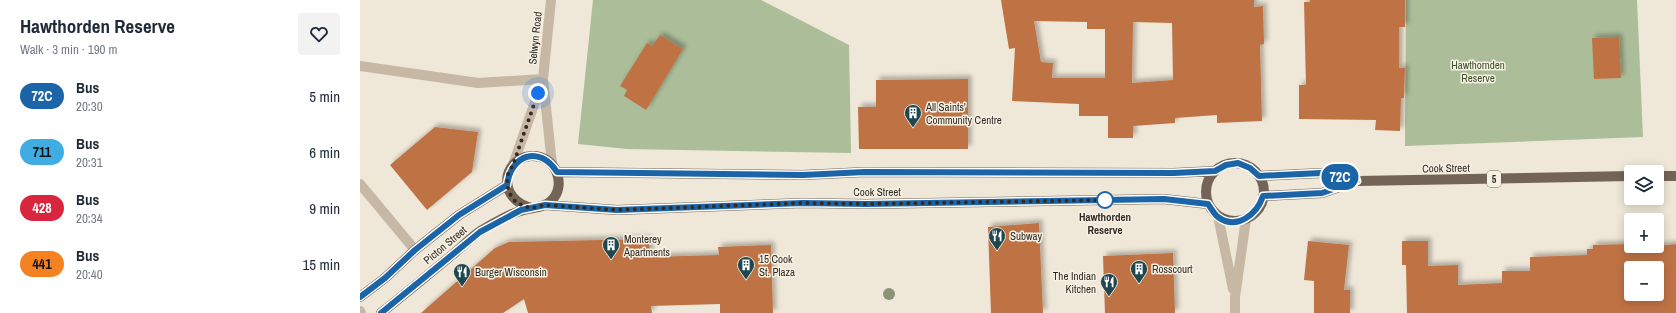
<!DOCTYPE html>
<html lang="en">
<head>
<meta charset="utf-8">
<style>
  :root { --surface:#fff; --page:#f2f2f3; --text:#1f2937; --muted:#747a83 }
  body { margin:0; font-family:"Archivo Narrow",sans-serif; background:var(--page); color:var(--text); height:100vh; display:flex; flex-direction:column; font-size:15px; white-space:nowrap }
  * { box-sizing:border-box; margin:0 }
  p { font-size:13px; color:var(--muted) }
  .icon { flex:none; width:22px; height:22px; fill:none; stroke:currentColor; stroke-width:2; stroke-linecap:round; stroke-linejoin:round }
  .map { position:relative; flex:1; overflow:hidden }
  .sheet { display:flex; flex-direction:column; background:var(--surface); width:360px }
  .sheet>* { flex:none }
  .badge { padding:0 8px; border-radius:13px; font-size:14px; line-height:26px }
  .tools { position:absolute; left:1264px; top:165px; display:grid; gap:8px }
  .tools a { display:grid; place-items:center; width:40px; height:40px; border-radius:4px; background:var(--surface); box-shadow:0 2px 10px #0003; font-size:20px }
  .you { position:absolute; width:20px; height:20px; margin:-10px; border:3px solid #fff; border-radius:50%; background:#1a73e8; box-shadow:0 0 0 6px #1a73e833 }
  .map>.badge { position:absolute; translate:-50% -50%; box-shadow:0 0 0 2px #fff }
  .round { display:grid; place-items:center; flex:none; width:42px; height:42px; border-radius:4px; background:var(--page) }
  .overview { display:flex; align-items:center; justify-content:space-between; height:68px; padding:0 20px }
  h1 { font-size:19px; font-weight:700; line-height:30px }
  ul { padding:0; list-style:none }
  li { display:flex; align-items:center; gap:12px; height:56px; padding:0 20px }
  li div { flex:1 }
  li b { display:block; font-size:15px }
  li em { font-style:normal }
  li .badge { min-width:44px; font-weight:700; text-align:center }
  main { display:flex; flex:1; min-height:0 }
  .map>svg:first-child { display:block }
</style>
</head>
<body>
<main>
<section class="sheet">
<div class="overview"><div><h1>Hawthorden Reserve</h1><p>Walk · 3 min · 190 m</p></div><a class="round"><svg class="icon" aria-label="heart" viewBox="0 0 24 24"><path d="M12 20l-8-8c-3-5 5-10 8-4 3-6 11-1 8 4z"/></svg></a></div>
<ul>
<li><span class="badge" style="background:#1a64a7;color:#fff">72C</span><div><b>Bus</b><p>20:30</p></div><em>5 min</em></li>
<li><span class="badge" style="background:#40ade2;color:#111">711</span><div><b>Bus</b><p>20:31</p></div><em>6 min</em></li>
<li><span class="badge" style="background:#d7263d;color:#fff">428</span><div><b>Bus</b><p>20:34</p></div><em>9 min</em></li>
<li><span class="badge" style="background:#f58220;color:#111">441</span><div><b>Bus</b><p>20:40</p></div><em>15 min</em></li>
</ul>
</section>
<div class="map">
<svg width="1316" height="313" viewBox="0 0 1316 313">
  <defs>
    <filter id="shadow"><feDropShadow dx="3.5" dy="-3.5" stdDeviation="2" flood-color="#0004"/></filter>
  </defs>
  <rect width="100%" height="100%" fill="#efe7d7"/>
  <path fill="#acbd99" d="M233,0H401L489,45L491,153L267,149L218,144Z
    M1046,0H1277L1283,137L1045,146Z"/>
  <path fill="#bf7345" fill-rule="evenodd" filter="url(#shadow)" d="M641,0H894V7L903,6L904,44L900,45L902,121L857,123V115L815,118V123L773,126V138H748V116H719V104L652,101L655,48L649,49ZM674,21L727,22V29H745V78H692L693,63L681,62ZM773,22L812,23L813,80L772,83Z
    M950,0H1045V27H1039V68H1045L1044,98H1041L1040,131L1015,130L1016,120L939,119V85H946L944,2H950Z
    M300,35L323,49L286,110L264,96L267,90L260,86L287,43L292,46Z
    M1259,37L1261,78L1234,79L1232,38Z
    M608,79V149H499L498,107H516V80Z
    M75,127L118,132L112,172L67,210L30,165Z
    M679,223L683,313H631L628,227Z
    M289,239L290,257L359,255L358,247L411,245L413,313H360V304L291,306L292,313H168L164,299L143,313H61L135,248L149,242Z
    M948,241L989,245L984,290H990V313H954V281L944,280Z
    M1042,241H1068V266L1098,265V285L1142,283V271H1170V257L1227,255V249H1233V245L1271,244V246H1297L1316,244V313H1047L1046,265H1042ZM1271,268H1297V294H1271Z
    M813,253L815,313H745L743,256Z"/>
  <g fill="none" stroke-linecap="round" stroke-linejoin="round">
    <path stroke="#c6b8a4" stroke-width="10" d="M191,0L183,79L192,164
      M0,66L118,83L183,79
      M153,165L182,82
      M0,184L55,250
      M858,216L873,289
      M0,311L1,313
      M875,313V297L886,219"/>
    <path stroke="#736457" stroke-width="10" d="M846 192a29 29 0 1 1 58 0a29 29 0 1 1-58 0Z
      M197,172L443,175L505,172L814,173L855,171
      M899,176L961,173L997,181L1271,176
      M1297,176H1316
      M903,196L962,193L997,181
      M185,205L257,210L443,203L506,204L804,199L848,204
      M0,297L25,278L55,250L99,215L147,185
      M21,313C45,294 68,275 92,255C102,247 111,237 122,230C134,223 147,215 160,211C170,207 183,209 191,201C208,185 195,154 171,156C141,159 137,200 172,208"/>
  </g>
  <circle fill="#8d9378" cx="529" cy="294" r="6"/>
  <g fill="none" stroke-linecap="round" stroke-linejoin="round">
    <defs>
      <path id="line" d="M0,297L25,278L55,250L99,215L147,185C151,154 180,145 197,172L443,175L505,172L814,173L855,171L866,165L878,163L890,168L899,176L961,173L997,181L962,193L903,196C897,214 877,231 858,217C854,214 851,208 848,204L804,199L506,204L443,203L257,210L185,205L161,210L120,232L21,313"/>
    </defs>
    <use href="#line" stroke="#fff" stroke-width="9"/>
    <use href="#line" stroke="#1a64a7" stroke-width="6"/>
    <path stroke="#322b25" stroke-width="4" stroke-dasharray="0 7.2" d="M178,93L153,165L148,174L147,185L150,194L155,201L163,206L172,208L185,205L257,210L443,203L506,204L748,200H745"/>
  </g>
  <defs>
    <symbol id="building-pin" viewBox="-11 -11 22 30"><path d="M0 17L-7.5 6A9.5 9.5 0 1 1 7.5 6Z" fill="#1e4750" stroke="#f7f1e3"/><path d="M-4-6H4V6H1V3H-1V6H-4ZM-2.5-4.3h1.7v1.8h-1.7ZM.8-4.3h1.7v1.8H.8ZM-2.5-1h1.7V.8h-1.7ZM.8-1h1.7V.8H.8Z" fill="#fff"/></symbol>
    <symbol id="restaurant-pin" viewBox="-11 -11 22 30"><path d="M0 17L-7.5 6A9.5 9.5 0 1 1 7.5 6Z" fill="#1e4750" stroke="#f7f1e3"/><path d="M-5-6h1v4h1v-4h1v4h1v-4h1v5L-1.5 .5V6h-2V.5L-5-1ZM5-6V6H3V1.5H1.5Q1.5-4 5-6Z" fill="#fff"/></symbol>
  </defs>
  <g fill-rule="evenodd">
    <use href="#building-pin" x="543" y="103" width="20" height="27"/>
    <use href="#restaurant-pin" x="627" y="226" width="20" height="27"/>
    <use href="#building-pin" x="241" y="235" width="20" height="27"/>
    <use href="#building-pin" x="376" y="255" width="20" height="27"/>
    <use href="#building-pin" x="769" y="259" width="20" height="27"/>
    <use href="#restaurant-pin" x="92" y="262" width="20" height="27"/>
    <use href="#restaurant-pin" x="739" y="272" width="20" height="27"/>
  </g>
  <circle fill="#fff" stroke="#1a64a7" stroke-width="2" cx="745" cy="200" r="8"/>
  <g text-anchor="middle" stroke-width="3" stroke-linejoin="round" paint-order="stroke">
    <rect fill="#f7f1e3" stroke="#6d665e" stroke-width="1" x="1127" y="171" width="14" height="16" rx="3"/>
    <g font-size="10" font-weight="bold" fill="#322b25">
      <text x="1134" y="183">5</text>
    </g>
    <g font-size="11" fill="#322b25" stroke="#f7f1e3">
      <text transform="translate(175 38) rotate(-84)" y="4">Selwyn Road</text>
      <text transform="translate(1086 168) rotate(-1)" y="4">Cook Street</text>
      <text x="517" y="196">Cook Street</text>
      <text transform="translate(85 245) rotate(-40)" y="4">Picton Street</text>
    </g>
    <g font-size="11" fill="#3d4f2b" stroke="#f7f1e3">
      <text x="1118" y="69">Hawthornden<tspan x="1118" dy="13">Reserve</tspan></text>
    </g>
    <g font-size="11" fill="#322b25" stroke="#f7f1e3" text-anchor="start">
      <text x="566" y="111">All Saints'<tspan x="566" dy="13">Community Centre</tspan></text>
      <text x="650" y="240">Subway</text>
      <text x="264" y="243">Monterey<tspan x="264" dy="13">Apartments</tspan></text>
      <text x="399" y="263">15 Cook<tspan x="399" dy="13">St. Plaza</tspan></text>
      <text x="792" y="273">Rosscourt</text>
      <text x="115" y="276">Burger Wisconsin</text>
      <text x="736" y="280" text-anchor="end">The Indian<tspan x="736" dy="13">Kitchen</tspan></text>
    </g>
    <g font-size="11" font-weight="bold" fill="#322b25" stroke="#f7f1e3">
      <text x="745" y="221">Hawthorden<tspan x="745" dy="13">Reserve</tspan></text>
    </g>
  </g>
</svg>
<div class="tools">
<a><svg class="icon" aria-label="layers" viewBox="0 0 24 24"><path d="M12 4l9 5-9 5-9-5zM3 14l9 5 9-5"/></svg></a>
<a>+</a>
<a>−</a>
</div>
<div class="you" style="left:178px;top:93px"></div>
<b class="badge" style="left:980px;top:177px;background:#1a64a7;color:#fff">72C</b>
</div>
</main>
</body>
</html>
